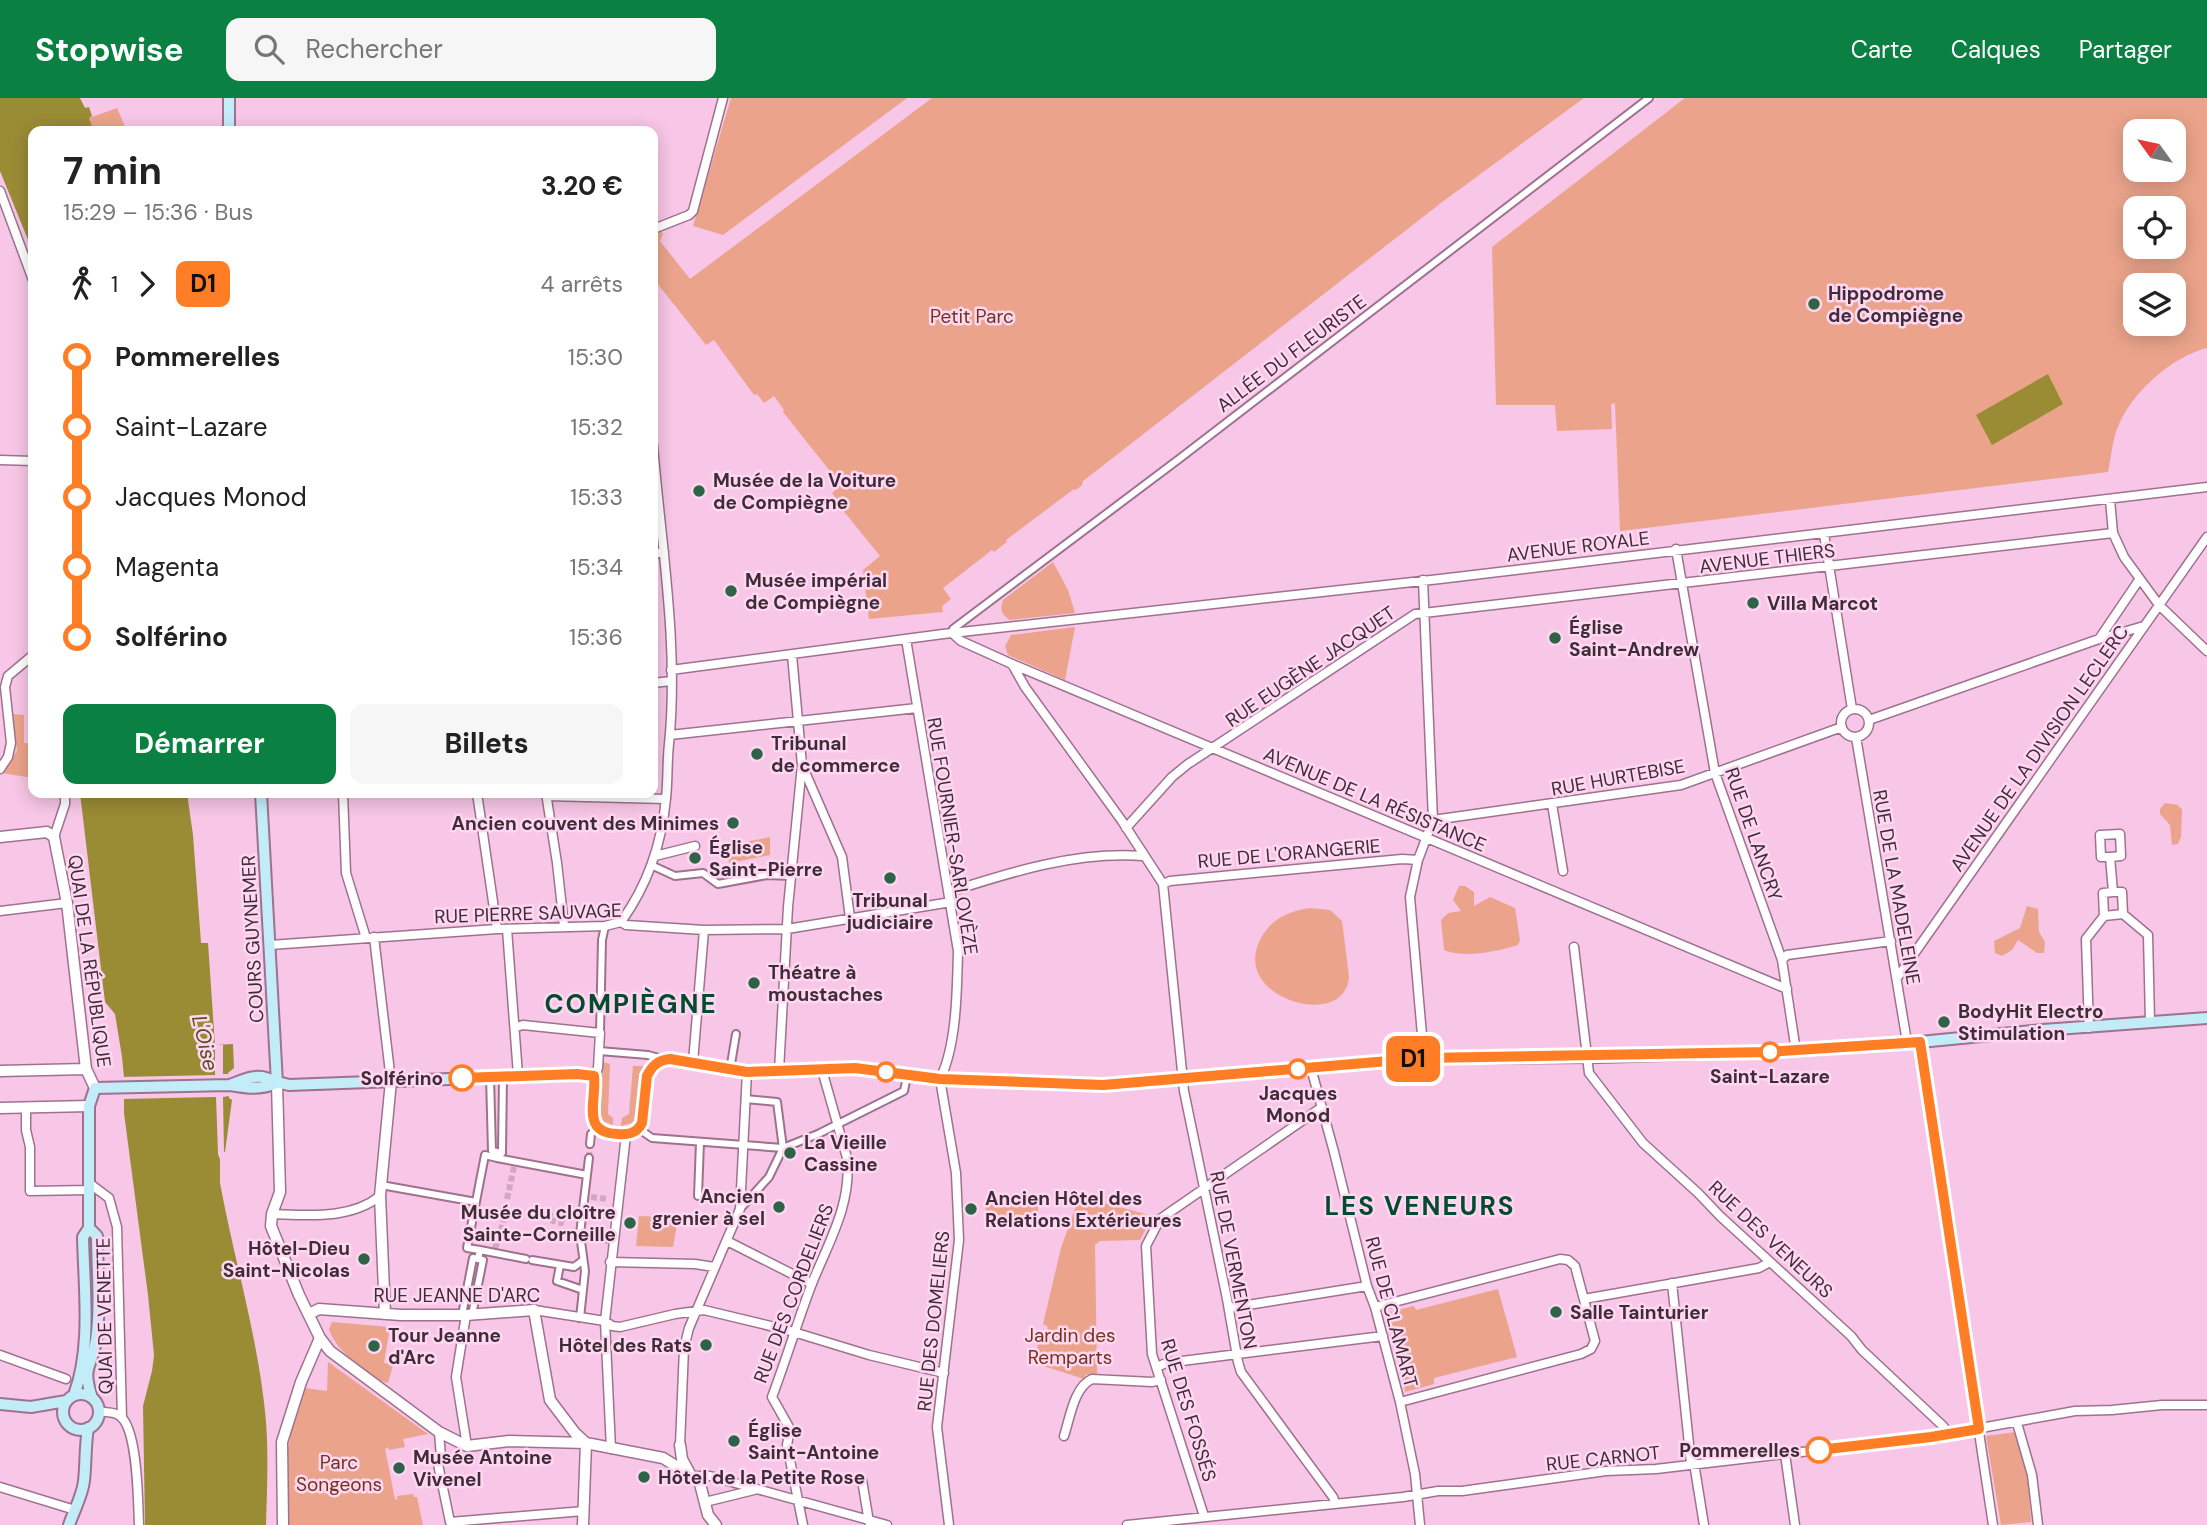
<!DOCTYPE html>
<html lang="fr">
<head>
<meta charset="utf-8">
<style>
  :root { --surface:#fff; --page:#f6f6f6; --text:#222; --muted:#767676; --accent:#0b8043 }
  body { margin:0; font-family:"DM Sans",sans-serif; background:var(--page); color:var(--text); height:100vh; display:flex; flex-direction:column; font-size:26px; white-space:nowrap }
  * { box-sizing:border-box; margin:0 }
  p { font-size:23px; color:var(--muted) }
  .icon { flex:none; width:38px; height:38px; fill:none; stroke:currentColor; stroke-width:2; stroke-linecap:round; stroke-linejoin:round }
  .map { position:relative; flex:1; overflow:hidden }
  .details { position:absolute; left:28px; top:28px; width:630px; height:672px; display:flex; flex-direction:column; background:var(--surface); border-radius:14px; box-shadow:0 4px 18px #0003 }
  .details>* { flex:none }
  .badge { padding:0 14px; border-radius:10px; font-size:24px; line-height:46px }
  .needle { width:46px; rotate:303deg }
  .buttons { position:absolute; left:2123px; top:21px; display:grid; gap:14px }
  .buttons a { display:grid; place-items:center; width:63px; height:63px; border-radius:14px; background:var(--surface); box-shadow:0 4px 18px #0003; font-size:35px }
  .map>.badge { position:absolute; translate:-50% -50%; box-shadow:0 0 0 4px #fff }
  .legs { display:flex; align-items:center; gap:10px; height:77px; padding:0 35px; font-size:23px }
  .legs p { margin-inline-start:auto }
  .overview { display:flex; align-items:center; justify-content:space-between; height:119px; padding:0 35px }
  h1 { font-size:38px; font-weight:700; line-height:52px }
  .cta { display:flex; gap:14px; margin-top:auto; padding:14px 35px }
  .cta a { flex:1; height:80px; border-radius:14px; background:var(--accent); color:#fff; font-size:28px; font-weight:700; line-height:80px; text-align:center }
  .cta a+a { background:var(--page); color:var(--text) }
  ul { padding:0 35px; list-style:none }
  li { display:flex; align-items:center; gap:24px; height:70px; font-size:26px }
  li i { display:grid; place-items:center; width:10px; height:100%; margin:0 9px; background:currentColor }
  li i::after { content:''; width:18px; height:18px; margin:-9px; border:5px solid; border-radius:50%; background:var(--surface) }
  li p { margin-inline-start:auto }
  li:first-child i { background:linear-gradient(#0000 50%,currentColor 0) }
  li:last-child i { background:linear-gradient(currentColor 50%,#0000 0) }
  header { display:flex; align-items:center; gap:42px; box-sizing:border-box; height:98px; padding:0 35px; background:var(--accent); color:#fff }
  header strong { font-size:33px }
  nav { display:flex; gap:38px; margin-inline-start:auto; font-size:24px }
  .search { width:490px; height:63px; background:var(--page); display:flex; align-items:center; gap:18px; box-sizing:border-box; padding:0 24px; border-radius:14px; color:var(--muted); font-size:26px }
  .map>svg:first-child { display:block }
</style>
</head>
<body>
<header>
<strong>Stopwise</strong>
<div class="search"><svg class="icon" aria-label="search" viewBox="0 0 24 24"><circle cx="10" cy="10" r="6"/><path d="M15 15l6 6"/></svg>Rechercher</div>
<nav><a>Carte</a><a>Calques</a><a>Partager</a></nav>
</header>
<div class="map">
<svg width="2207" height="1427" viewBox="0 0 2207 1427">
  <rect width="100%" height="100%" fill="#f8c6e6"/>
  <path fill="#eba48b" fill-rule="evenodd" d="M731,0H907L723,137L693,128Z
    M932,0H1584L1441,105L1083,383L1082,387L1076,392L1074,391L1006,442L1007,444L994,454L992,452L943,490L951,501L942,508L943,514L869,521L863,472L880,458L837,405L838,403L832,395L841,387L783,314L784,312L774,298L764,305L757,296L754,297L714,242L706,247L653,180V118L658,122L660,132L663,136L660,143L690,181Z
    M1685,0H2207V250C2171,259 2130,296 2117,331C2112,345 2111,360 2108,374L1620,433L1615,305L1611,306L1612,331L1557,333L1555,307H1496L1492,149ZM2135,33H2174V72H2135ZM2135,110H2174V149H2135ZM2135,187H2174V226H2135Z
    M117,10L127,33H94L89,20Z
    M1053,464L1068,492L1075,515L1010,522C1001,516 1000,512 1003,502Z
    M1075,529L1065,582L1008,557L1005,548L1011,537Z
    M13,616L24,617V645H33V680L2,675L17,653Z
    M2165,705L2178,707L2182,712L2181,739L2178,746L2172,747L2170,727L2160,716V711Z
    M770,739V757L729,765L726,748Z
    M1459,788H1465L1474,794V808L1490,799L1515,810L1520,842L1518,847C1499,853 1462,861 1444,852L1441,822L1448,815L1461,813L1453,802Z
    M2027,808L2038,811L2039,834L2045,844L2044,855H2037L2018,842L2012,852L2002,858L1995,855L1994,843L2020,830Z
    M1310,810L1330,812L1342,823L1349,879C1345,934 1228,900 1261,840C1272,820 1289,813 1310,810Z
    M602,964L610,966L608,1016L613,1020V1027L603,1023L600,1016Z
    M633,968H644L640,974L636,1019L632,1025L621,1028L622,1020L629,1016Z
    M996,1096H1034V1099L1038,1100V1121H1035L1034,1124H996V1121L988,1117L985,1109L989,1102L996,1099Z
    M1085,1100L1153,1118L1140,1142L1100,1143L1095,1147L1097,1276L1085,1277L1084,1281L1034,1265L1040,1237L1045,1236L1048,1233L1047,1228L1043,1226L1061,1150L1077,1105H1083Z
    M639,1118L678,1120L673,1149L636,1148Z
    M1498,1191L1517,1259L1434,1280V1286L1405,1294L1398,1254L1385,1215L1414,1208L1416,1212Z
    M332,1224L390,1229L384,1265L393,1267L388,1285L381,1283C361,1268 337,1255 329,1231Z
    M328,1264L428,1336L403,1341L405,1349L389,1352L388,1349L385,1351L395,1401L398,1402L397,1398L413,1396L414,1399H417L423,1427H289L288,1352L293,1324H295L305,1290L327,1293Z
    M2015,1334L2027,1369L2031,1424L2001,1427L1986,1338Z"/>
  <path fill="#9a8b35" d="M0,0H80L85,10L89,9L92,18L89,20L94,33H33V154L0,73Z
    M2048,276L2063,306L1992,347L1976,317Z
    M80,695H187L193,737L201,845H208L215,947L233,946L234,970L228,975L229,1000L232,1002L225,1054L220,1058V1085C234,1161 257,1236 265,1313C269,1351 267,1389 266,1427H145L143,1308L152,1273L154,1257L148,1197L124,1015V979L122,959L115,916L105,904Z"/>
  <path fill="#f8c6e6" d="M215,947H223V976H228L229,998L223,999L224,1053L226,1057L223,1059V1070L218,1056L216,999L122,1001L121,979L215,977Z"/>
  <g fill="none" stroke-linecap="round" stroke-linejoin="round">
    <path stroke="#d3a7c3" stroke-width="6" stroke-dasharray="6 3" stroke-linecap="butt" d="M589,1060L590,1046
      M591,1099L608,1101
      M507,1101L514,1069
      M547,1117L554,1118L553,1123L561,1125L562,1119L572,1121
      M589,1138L603,1140
      M495,1150L505,1119"/>
    <defs>
      <path id="pedestrian" d="M952,535L953,531L1179,361L1649,0
        M651,767L675,778L703,775L718,786L767,777L791,778
        M600,935L602,842L605,828
        M599,953L648,957L662,961
        M730,972L736,936
        M490,978L492,1053L502,1055L503,978
        M639,1031L652,1040L783,1050L777,1004L745,1001
        M700,1044L698,1098L740,1101
        M590,1046L591,1036L597,1030
        M497,1060L587,1077
        M381,1087L476,1104
        M740,1111L769,1079L783,1050L818,1036L904,993L907,978
        M603,1140L613,1141
        M480,1152L526,1161
        M478,1161L480,1152L467,1150L485,1057L497,1060V1054
        M532,1162L574,1169L582,1163
        M560,1167L557,1183L583,1192
        M462,1217L473,1160L483,1162L472,1217
        M580,1220L585,1173L580,1136L589,1060"/>
      <path id="minor" d="M0,93L33,182
        M656,130L689,117L693,113L723,0
        M0,362L33,363
        M2110,402L2113,435L2124,459L2159,507L2207,553
        M1824,436L1852,611
        M1676,451L1715,675L1782,862L1796,953
        M653,456L664,454
        M1423,482L1433,722L1418,762L1410,799L1424,960
        M952,535L961,543L1012,566L1787,891
        M906,541L958,853C957,890 957,947 940,981L956,1075L959,1142L937,1329L949,1427
        M2099,541L2139,482
        M1012,566L1025,589L1122,723L1163,786L1184,993L1227,1201L1238,1264L1241,1274L1333,1399L1335,1405
        M671,572L943,536L1440,481L2207,389
        M653,585L671,583
        M1841 625a14 14 0 1 1 28 0a14 14 0 1 1-28 0Z
        M1869,622L2099,541L2144,528
        M670,637L917,610
        M1856,639L1907,944
        M802,667L842,759L850,820
        M0,671L8,659L11,645L5,589L8,578L33,557
        M343,695L346,775L366,840
        M477,695L497,831
        M546,695L557,765L564,828
        M546,698L666,701
        M1552,706L1563,773
        M1433,722L1681,687L1842,629
        M1126,730L1172,679L1188,666L1415,516L2113,435
        M54,739L65,706V695
        M655,758L695,748
        M1163,786L1170,783L1402,761L1418,762
        M949,794C1011,774 1077,753 1143,758
        M2113,794H2122L2123,816
        M0,813L67,805
        M2104,818L2103,795L2113,794L2110,759L2121,758L2120,736L2100,737L2101,759H2110
        M621,824C647,788 662,744 666,700C668,682 667,664 669,646C679,547 661,445 653,347
        M507,831L518,977
        M374,839L391,983
        M270,847L497,831L605,828L621,824L626,827L704,832L787,831L951,804
        M1574,849L1589,975L1643,1045L1698,1095L1720,1118L1851,1238L1862,1252L1943,1328L1949,1336
        M1782,862L1787,857L1891,843
        M1897,880L2207,439
        M516,929L523,927L600,935L598,970L594,978
        M2089,930L2086,841L2104,818L2123,816L2148,837L2150,924
        M1920,944L1993,1427
        M693,964L704,832
        M1311,970L1334,1054L1367,1188L1375,1209L1400,1304L1415,1376L1420,1427
        M779,973L788,809L802,667L792,557
        M26,1010V1032L30,1049V1093L89,1092
        M89,1085L109,1100L117,1129L122,1320
        M272,1116C307,1117 350,1122 380,1098
        M727,1143L812,1186
        M610,1164L695,1166L714,1169
        M1672,1185L1691,1365
        M1584,1201L1759,1170L1770,1164
        M1375,1209L1560,1161L1568,1162L1575,1168L1595,1243L1591,1251L1581,1256L1400,1304
        M1229,1210L1367,1188
        M534,1212L605,1223L612,1228L620,1229L675,1216L704,1212L787,1232L869,1257L944,1275
        M466,1217L456,1279L467,1348
        M0,1257L66,1281
        M1157,1269L1166,1265L1383,1238
        M99,1313C105,1315 114,1313 120,1318C138,1331 138,1405 139,1427
        M2017,1325L2032,1377L2038,1427
        M439,1334L441,1359L438,1366L450,1424L584,1413
        M1064,1338C1070,1320 1074,1289 1092,1281L1152,1284L1161,1282
        M680,1347L684,1250L689,1230L740,1111L747,974
        M611,1351L605,1223L626,1037
        M1785,1356L1795,1427
        M1694,1365L1704,1427
        M695,1378H710L887,1427
        M862,1382L869,1424
        M0,1389L75,1412
        M705,1404L754,1392
        M1204,1418L1152,1256L1146,1148L1160,1121L1322,1009
        M803,1427L787,1347L790,1331L772,1299C786,1262 797,1225 811,1188C828,1145 852,1107 847,1060L822,972
        M1127,1427L1403,1399L1438,1393H1462L1606,1373L1656,1371L1931,1339L2075,1313L2112,1312L2162,1307H2207"/>
      <path id="tertiary" d="M0,739L47,734L54,739L67,805L86,971L95,990
        M0,973L86,971
        M277,985L280,1094L272,1116L271,1128L299,1197L320,1240L330,1253L439,1334L467,1348L509,1343L586,1345L663,1360L699,1382L708,1417L716,1427
        M0,1010L89,1008
        M309,1216L319,1211L401,1217H466L534,1212L550,1302L575,1335L586,1345
        M385,1216L380,1098L391,983
        M680,1347L682,1361L689,1374
        M283,1427L282,1344L301,1284L320,1240
        M583,1427L586,1345"/>
      <path id="secondary" d="M229,0V33
        M261,695L277,985
        M230,987C241,983 254,976 266,980C274,982 280,985 289,987L588,976L594,978C597,1003 581,1035 618,1036C629,1037 637,1035 642,1025L647,978C652,968 658,962 670,961L747,974L855,970L940,981L1103,987L1424,960L1600,959L1796,953L1920,944L2043,932L2207,920
        M89,1130L97,1138C97,1171 101,1210 96,1242C92,1272 81,1266 92,1300
        M63 1314a18 18 0 1 1 36 0a18 18 0 1 1-36 0Z
        M74,1297C92,1250 84,1188 83,1139L89,1130V1008L95,990L230,987C248,990 260,992 277,985
        M0,1306L31,1309L66,1303
        M69,1427C74,1412 82,1399 84,1383C86,1365 85,1348 88,1330"/>
    </defs>
    <use href="#pedestrian" stroke="#9e728f" stroke-width="10"/>
    <use href="#minor" stroke="#9e728f" stroke-width="11"/>
    <use href="#tertiary" stroke="#9e728f" stroke-width="13"/>
    <use href="#secondary" stroke="#9e728f" stroke-width="14"/>
    <use href="#pedestrian" stroke="#fff" stroke-width="6"/>
    <use href="#minor" stroke="#fff" stroke-width="8"/>
    <use href="#tertiary" stroke="#fff" stroke-width="10"/>
    <use href="#secondary" stroke="#c2edf8" stroke-width="10"/>
  </g>
  <g fill="none" stroke-linecap="round" stroke-linejoin="round">
    <defs>
      <path id="line-1" d="M462,980L577,976L594,978C597,1003 580,1035 618,1036C629,1037 637,1035 642,1025L647,978C652,968 658,962 670,961L747,974L855,970L940,981L1103,987L1424,960L1768,954L1920,944L1979,1331L1931,1339L1819,1352"/>
    </defs>
    <use href="#line-1" stroke="#fff" stroke-width="16"/>
    <use href="#line-1" stroke="#ff7d24" stroke-width="10"/>
  </g>
  <g fill="#2e6348" stroke="#ffd7f1" stroke-width="2.5">
    <circle cx="1814" cy="206" r="7"/>
    <circle cx="699" cy="393" r="7"/>
    <circle cx="731" cy="493" r="7"/>
    <circle cx="1753" cy="505" r="7"/>
    <circle cx="1555" cy="540" r="7"/>
    <circle cx="757" cy="656" r="7"/>
    <circle cx="733" cy="725" r="7"/>
    <circle cx="695" cy="760" r="7"/>
    <circle cx="890" cy="780" r="7"/>
    <circle cx="754" cy="885" r="7"/>
    <circle cx="1944" cy="924" r="7"/>
    <circle cx="790" cy="1055" r="7"/>
    <circle cx="779" cy="1109" r="7"/>
    <circle cx="971" cy="1111" r="7"/>
    <circle cx="630" cy="1125" r="7"/>
    <circle cx="364" cy="1161" r="7"/>
    <circle cx="1556" cy="1214" r="7"/>
    <circle cx="706" cy="1247" r="7"/>
    <circle cx="374" cy="1248" r="7"/>
    <circle cx="734" cy="1343" r="7"/>
    <circle cx="399" cy="1370" r="7"/>
    <circle cx="644" cy="1379" r="7"/>
  </g>
  <g fill="#fff" stroke="#ff7d24" stroke-width="3.5">
    <circle cx="1770" cy="954" r="9"/>
    <circle cx="1298" cy="971" r="9"/>
    <circle cx="886" cy="974" r="9"/>
    <circle cx="462" cy="980" r="12"/>
    <circle cx="1819" cy="1352" r="12"/>
  </g>
  <g text-anchor="middle" stroke-width="5" stroke-linejoin="round" paint-order="stroke">
    <g font-size="19" font-weight="bold" fill="#3f2c39" stroke="#ffd7f1" text-anchor="start">
      <text x="1828" y="202">Hippodrome<tspan x="1828" dy="22">de Compiègne</tspan></text>
      <text x="713" y="389">Musée de la Voiture<tspan x="713" dy="22">de Compiègne</tspan></text>
      <text x="745" y="489">Musée impérial<tspan x="745" dy="22">de Compiègne</tspan></text>
      <text x="1767" y="512">Villa Marcot</text>
      <text x="1569" y="536">Église<tspan x="1569" dy="22">Saint-Andrew</tspan></text>
      <text x="771" y="652">Tribunal<tspan x="771" dy="22">de commerce</tspan></text>
      <text x="719" y="732" text-anchor="end">Ancien couvent des Minimes</text>
      <text x="709" y="756">Église<tspan x="709" dy="22">Saint-Pierre</tspan></text>
      <text x="890" y="809" text-anchor="middle">Tribunal<tspan x="890" dy="22">judiciaire</tspan></text>
      <text x="768" y="881">Théatre à<tspan x="768" dy="22">moustaches</tspan></text>
      <text x="1958" y="920">BodyHit Electro<tspan x="1958" dy="22">Stimulation</tspan></text>
      <text x="804" y="1051">La Vieille<tspan x="804" dy="22">Cassine</tspan></text>
      <text x="765" y="1105" text-anchor="end">Ancien<tspan x="765" dy="22">grenier à sel</tspan></text>
      <text x="985" y="1107">Ancien Hôtel des<tspan x="985" dy="22">Relations Extérieures</tspan></text>
      <text x="616" y="1121" text-anchor="end">Musée du cloître<tspan x="616" dy="22">Sainte-Corneille</tspan></text>
      <text x="350" y="1157" text-anchor="end">Hôtel-Dieu<tspan x="350" dy="22">Saint-Nicolas</tspan></text>
      <text x="1570" y="1221">Salle Tainturier</text>
      <text x="388" y="1244">Tour Jeanne<tspan x="388" dy="22">d'Arc</tspan></text>
      <text x="692" y="1254" text-anchor="end">Hôtel des Rats</text>
      <text x="748" y="1339">Église<tspan x="748" dy="22">Saint-Antoine</tspan></text>
      <text x="413" y="1366">Musée Antoine<tspan x="413" dy="22">Vivenel</tspan></text>
      <text x="658" y="1386">Hôtel de la Petite Rose</text>
    </g>
    <g font-size="19" fill="#73321b" stroke="#ffd7f1">
      <text x="972" y="225">Petit Parc</text>
      <text x="1070" y="1244">Jardin des<tspan x="1070" dy="22">Remparts</tspan></text>
      <text x="339" y="1371">Parc<tspan x="339" dy="22">Songeons</tspan></text>
    </g>
    <g font-size="19" fill="#3f2c39" stroke="#ffd7f1">
      <text transform="translate(1291 255) rotate(-37)" y="7">ALLÉE DU FLEURISTE</text>
      <text transform="translate(1578 448) rotate(-7)" y="7">AVENUE ROYALE</text>
      <text transform="translate(1767 460) rotate(-7)" y="7">AVENUE THIERS</text>
      <text transform="translate(1310 568) rotate(-34)" y="7">RUE EUGÈNE JACQUET</text>
      <text transform="translate(2039 650) rotate(-55)" y="7">AVENUE DE LA DIVISION LECLERC</text>
      <text transform="translate(1618 679) rotate(-10)" y="7">RUE HURTEBISE</text>
      <text transform="translate(1375 701) rotate(23)" y="7">AVENUE DE LA RÉSISTANCE</text>
      <text transform="translate(1754 736) rotate(71)" y="7">RUE DE LANCRY</text>
      <text transform="translate(953 738) rotate(81)" y="7">RUE FOURNIER-SARLOVÈZE</text>
      <text transform="translate(1289 755) rotate(-5)" y="7">RUE DE L'ORANGERIE</text>
      <text transform="translate(1897 789) rotate(80)" y="7">RUE DE LA MADELEINE</text>
      <text transform="translate(528 815) rotate(-2)" y="7">RUE PIERRE SAUVAGE</text>
      <text transform="translate(252 841) rotate(-93)" y="7">COURS GUYNEMER</text>
      <text transform="translate(90 863) rotate(82)" y="7">QUAI DE LA RÉPUBLIQUE</text>
      <text transform="translate(1771 1141) rotate(43)" y="7">RUE DES VENEURS</text>
      <text transform="translate(1234 1162) rotate(79)" y="7">RUE DE VERMENTON</text>
      <text transform="translate(793 1195) rotate(-69)" y="7">RUE DES CORDELIERS</text>
      <text x="457" y="1204">RUE JEANNE D'ARC</text>
      <text transform="translate(1392 1214) rotate(75)" y="7">RUE DE CLAMART</text>
      <text transform="translate(104 1218) rotate(-91)" y="7">QUAI DE VENETTE</text>
      <text transform="translate(933 1223) rotate(-84)" y="7">RUE DES DOMELIERS</text>
      <text transform="translate(1189 1312) rotate(73)" y="7">RUE DES FOSSÉS</text>
      <text transform="translate(1603 1360) rotate(-6)" y="7">RUE CARNOT</text>
    </g>
    <g font-size="19" font-weight="bold" fill="#3f2c39" stroke="#ffd7f1">
      <text x="1770" y="985">Saint-Lazare</text>
      <text x="443" y="987" text-anchor="end">Solférino</text>
      <text x="1298" y="1002">Jacques<tspan x="1298" dy="22">Monod</tspan></text>
      <text x="1800" y="1359" text-anchor="end">Pommerelles</text>
    </g>
    <g font-size="21" font-style="italic" fill="#574f22" stroke="#ffd7f1">
      <text transform="translate(205 945) rotate(77)" y="7">L'Oise</text>
    </g>
    <g font-size="26" font-weight="bold" letter-spacing="2" fill="#034a2e" stroke="#ffd7f1">
      <text x="631" y="915">COMPIÈGNE</text>
      <text x="1420" y="1117">LES VENEURS</text>
    </g>
  </g>
</svg>
<div class="buttons">
<a><svg class="needle" viewBox="-14 -14 28 28"><path d="M0-13l5 13h-10z" fill="#e53935"/><path d="M0 13l5-13h-10z" fill="#767676"/></svg></a>
<a><svg class="icon" aria-label="locate" viewBox="0 0 24 24"><circle cx="12" cy="12" r="6"/><path d="M12 2v4M12 18v4M2 12h4M18 12h4"/></svg></a>
<a><svg class="icon" aria-label="layers" viewBox="0 0 24 24"><path d="M12 4l9 5-9 5-9-5zM3 14l9 5 9-5"/></svg></a>
</div>
<b class="badge" style="left:1413px;top:961px;background:#ff7d24;color:#111">D1</b>
<section class="details">
<div class="overview"><div><h1>7 min</h1><p>15:29 – 15:36 · Bus</p></div><b>3.20 €</b></div>
<div class="legs"><svg class="icon" aria-label="walk" viewBox="0 0 24 24"><circle cx="13" cy="4" r="2"/><path d="M13 8l-2 6 4 7M11 14l-3 7M7 12l3-4h3l4 4"/></svg>1<svg class="icon" aria-label="forward" viewBox="0 0 24 24"><path d="M9 5l7 7-7 7"/></svg><b class="badge" style="background:#ff7d24;color:#111">D1</b><p>4 arrêts</p></div>
<ul>
<li><i style="color:#ff7d24"></i><b>Pommerelles</b><p>15:30</p></li>
<li><i style="color:#ff7d24"></i><span>Saint-Lazare</span><p>15:32</p></li>
<li><i style="color:#ff7d24"></i><span>Jacques Monod</span><p>15:33</p></li>
<li><i style="color:#ff7d24"></i><span>Magenta</span><p>15:34</p></li>
<li><i style="color:#ff7d24"></i><b>Solférino</b><p>15:36</p></li>
</ul>
<div class="cta"><a>Démarrer</a><a>Billets</a></div>
</section>
</div>
</body>
</html>
